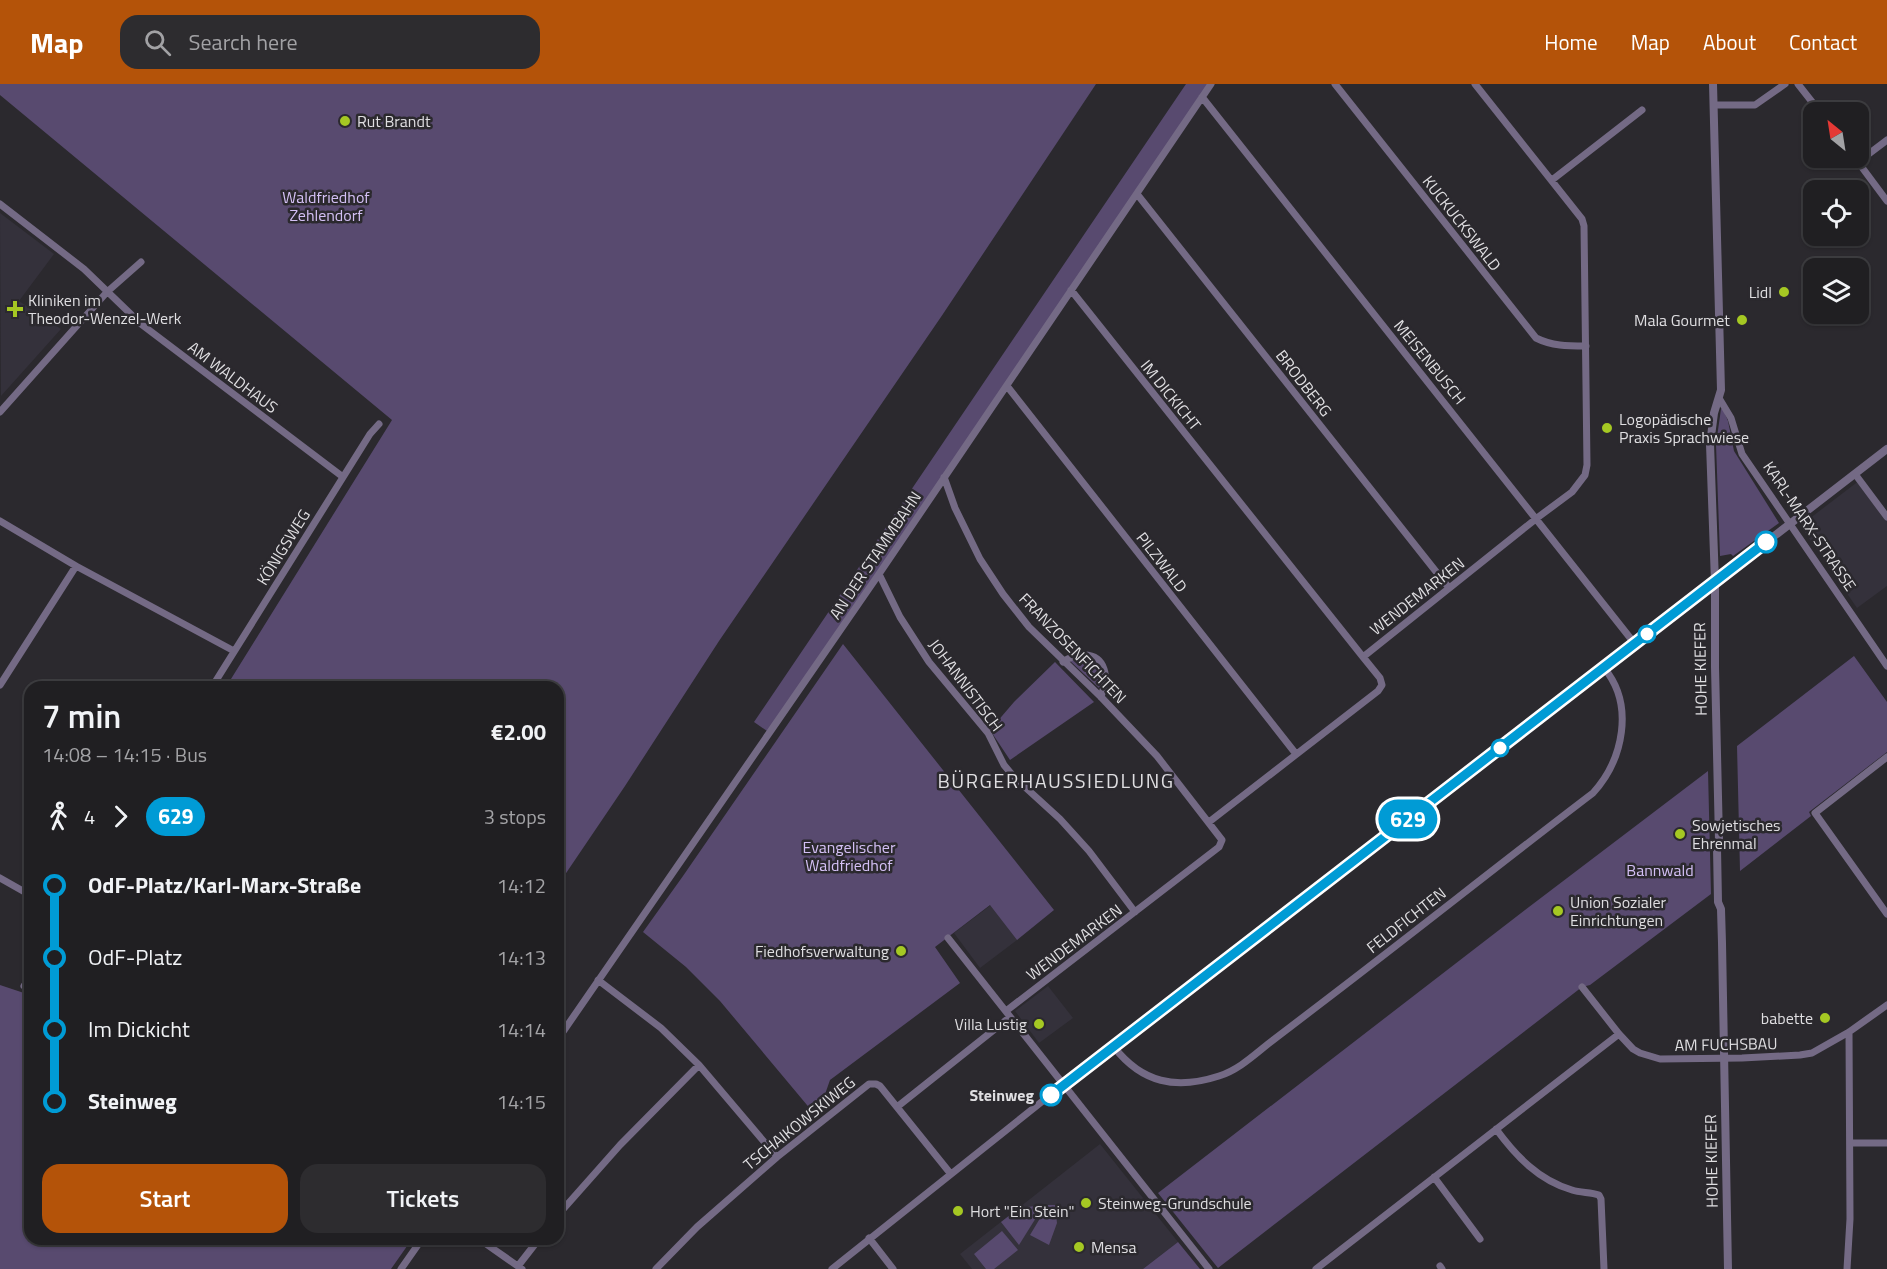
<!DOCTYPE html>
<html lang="en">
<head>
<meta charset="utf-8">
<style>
  :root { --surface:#201f22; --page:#2d2c2f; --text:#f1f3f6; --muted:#a2a2a5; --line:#3d3d40; --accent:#b45309 }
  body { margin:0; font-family:"Titillium Web",sans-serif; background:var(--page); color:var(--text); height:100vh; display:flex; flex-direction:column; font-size:22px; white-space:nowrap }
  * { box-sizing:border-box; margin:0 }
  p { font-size:20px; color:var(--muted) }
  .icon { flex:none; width:33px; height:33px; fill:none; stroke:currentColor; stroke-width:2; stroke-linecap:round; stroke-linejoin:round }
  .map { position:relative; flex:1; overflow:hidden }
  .panel { position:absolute; left:24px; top:597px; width:540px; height:564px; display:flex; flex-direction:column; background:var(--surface); border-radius:18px; box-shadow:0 2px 4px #0004,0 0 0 2px var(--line) }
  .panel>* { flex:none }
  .badge { padding:0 12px; border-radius:20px; font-size:21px; line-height:39px }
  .needle { width:39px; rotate:330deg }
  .fabs { position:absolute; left:1803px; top:18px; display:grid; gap:12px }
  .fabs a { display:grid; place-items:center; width:66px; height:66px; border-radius:12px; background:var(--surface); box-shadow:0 2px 4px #0004,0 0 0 2px var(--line); font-size:30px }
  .map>.badge { position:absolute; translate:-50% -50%; box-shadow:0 0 0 3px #fff }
  .legs { display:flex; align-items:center; gap:9px; height:66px; padding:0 18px; font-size:20px }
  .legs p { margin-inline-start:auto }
  .summary { display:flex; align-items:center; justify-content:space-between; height:102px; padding:0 18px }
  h1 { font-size:33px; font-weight:600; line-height:45px }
  .cta { display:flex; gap:12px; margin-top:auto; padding:12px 18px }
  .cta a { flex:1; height:69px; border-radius:18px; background:var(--accent); color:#fff; font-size:24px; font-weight:600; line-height:69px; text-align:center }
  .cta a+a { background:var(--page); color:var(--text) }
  ul { padding:0 18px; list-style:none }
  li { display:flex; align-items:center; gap:21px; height:72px; font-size:22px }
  li i { display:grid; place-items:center; width:9px; height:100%; margin:0 8px; background:currentColor }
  li i::after { content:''; width:15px; height:15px; margin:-8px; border:4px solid; border-radius:50%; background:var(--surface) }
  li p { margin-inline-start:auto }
  li:first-child i { background:linear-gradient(#0000 50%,currentColor 0) }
  li:last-child i { background:linear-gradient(currentColor 50%,#0000 0) }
  header { display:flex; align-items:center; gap:36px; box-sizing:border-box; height:84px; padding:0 30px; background:var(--accent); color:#fff }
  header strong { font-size:28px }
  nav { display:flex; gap:33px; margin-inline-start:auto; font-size:21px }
  .search { width:420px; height:54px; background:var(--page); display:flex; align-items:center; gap:15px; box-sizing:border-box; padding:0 21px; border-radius:18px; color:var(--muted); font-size:22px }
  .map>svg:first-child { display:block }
</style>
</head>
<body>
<header>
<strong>Map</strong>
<div class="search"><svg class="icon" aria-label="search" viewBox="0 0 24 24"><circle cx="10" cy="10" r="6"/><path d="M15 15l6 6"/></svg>Search here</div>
<nav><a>Home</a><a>Map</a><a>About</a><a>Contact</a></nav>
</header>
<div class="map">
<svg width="1887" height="1185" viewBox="0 0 1887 1185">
  <rect width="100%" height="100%" fill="#2b292e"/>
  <path fill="#34313b" d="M0,129L54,170L19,217L61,245L1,312Z
    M1860,396L1887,433V502L1857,524L1804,447L1805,438Z
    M991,821L1017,856L980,884L954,849Z
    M1048,902L1073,934L1039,959L1015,927Z
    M1100,1060L1178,1158L1143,1185H972L960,1170Z"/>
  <path fill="#584a6f" d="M0,0H1096L943,230L719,557L625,702L558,801V603H226L392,336L0,11Z
    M1186,0H1211L770,649L754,638Z
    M1721,325H1723L1728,337L1734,367L1779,439L1733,472L1731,470L1720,472L1716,360Z
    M843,560L1054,826L1017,856L990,821L935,863L960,899L830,996L817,1033L720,917L686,883L643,848L683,792Z
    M1854,572L1887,618V668L1809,728L1811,732L1740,787L1737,662Z
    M1086,573C1099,581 1106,590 1099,604L1069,576Z
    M1055,578L1094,618L1010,676L990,646L1014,618Z
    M1708,687L1711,810L1590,901L1582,903L1218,1184L1158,1109L1525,826Z
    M0,901L30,911V1155H412L391,1185H0Z
    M1044,1121L1019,1161L1001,1138L1019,1124Z
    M1048,1121H1055L1057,1139L1049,1161L1030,1151Z
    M1002,1147L1018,1166L994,1185H986L974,1170Z
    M1178,1158L1200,1185H1143Z"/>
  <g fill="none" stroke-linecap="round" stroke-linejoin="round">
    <path stroke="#746a85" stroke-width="7" d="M1335,0L1536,254C1552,262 1567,262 1586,262
      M1798,0L1820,28
      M1202,13L1635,560
      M1714,21H1755L1785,0
      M1855,74L1887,117
      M1858,78L1887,56
      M1552,96L1642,26
      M1137,110L1449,504
      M0,120L84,185L141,240L343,393
      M1071,206L1363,573L1380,594L1382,601L1378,607L1209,738
      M1007,302L1296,670
      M1719,314L1731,334L1742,370L1887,582
      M0,328L107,208L141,178
      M1855,390L1887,433
      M944,393L955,424L980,475L1003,510L1029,543L1101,613L1157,672L1222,756L1219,763L1006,927
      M0,437L76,482L234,567
      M879,490L900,533L929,578L988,649L1004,681L1014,693L1060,735L1089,767L1135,828
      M1363,573L1537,434L1572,408L1585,391L1587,381L1584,142L1582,135L1475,0
      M1063,578C1078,567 1101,567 1105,589C1107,597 1103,605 1101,613
      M0,601L76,482
      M212,603L370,350L379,340
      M1887,673L1815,729L1887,830
      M0,794L30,811
      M948,854L1209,1185
      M598,896L661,944L699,981L777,1073
      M24,902L30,893
      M1582,903L1619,950L1633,965L1640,969L1660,975L1742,974L1800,971L1812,969L1849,948L1887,921
      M558,955L879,490L1211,0
      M1114,963C1142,999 1176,1006 1219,992C1238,986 1253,972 1268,960C1285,947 1302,934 1319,921C1411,851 1501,779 1593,709C1623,676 1635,621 1604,584
      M897,1023L1010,933
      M1496,1045C1516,1072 1538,1096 1572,1106C1581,1109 1590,1108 1599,1111L1601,1115L1604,1185
      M1851,1059H1887
      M1434,1093L1480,1155
      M558,1131L620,1061L699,981
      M869,1154L893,1185
      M479,1155L522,1185
      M518,1182L539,1155
      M1440,1182L1442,1185
      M401,1185L422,1155
      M656,1185L697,1143L777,1073L869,1000H876L880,1002L950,1089
      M832,1185L1064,1000
      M1316,1185L1619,950
      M1847,1185L1850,1135L1849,948"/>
    <path stroke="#746a85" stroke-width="8" d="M1713,0L1721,306L1714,329L1710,360L1715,498V583L1719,756L1717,764L1718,818L1721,825L1722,859L1728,1185
      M1064,1000L1887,365"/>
  </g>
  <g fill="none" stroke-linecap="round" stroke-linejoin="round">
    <defs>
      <path id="line-1" d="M1051,1011L1766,458"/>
    </defs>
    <use href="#line-1" stroke="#fff" stroke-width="14"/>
    <use href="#line-1" stroke="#009bd5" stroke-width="9"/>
  </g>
  <g fill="#a5c823" stroke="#2b292e" stroke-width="2">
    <circle cx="345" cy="37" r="6"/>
    <circle cx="1784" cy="208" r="6"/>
    <path d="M12 216h6v6h6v6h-6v6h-6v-6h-6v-6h6z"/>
    <circle cx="1742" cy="236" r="6"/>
    <circle cx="1607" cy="344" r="6"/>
    <circle cx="1680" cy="750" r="6"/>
    <circle cx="1558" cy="827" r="6"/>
    <circle cx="901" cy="867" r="6"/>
    <circle cx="1825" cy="934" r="6"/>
    <circle cx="1039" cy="940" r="6"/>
    <circle cx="1086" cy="1119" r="6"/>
    <circle cx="958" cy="1127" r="6"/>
    <circle cx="1079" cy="1163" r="6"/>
  </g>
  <g fill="#fff" stroke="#009bd5" stroke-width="3">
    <circle cx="1766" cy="458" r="10"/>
    <circle cx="1647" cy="550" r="8"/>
    <circle cx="1500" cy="664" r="8"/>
    <circle cx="1051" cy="1011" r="10"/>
  </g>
  <g text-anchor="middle" stroke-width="5" stroke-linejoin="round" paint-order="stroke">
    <g font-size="16" fill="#dfdee1" stroke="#2b292e" text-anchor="start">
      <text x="357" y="43">Rut Brandt</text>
      <text x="1772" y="214" text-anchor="end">Lidl</text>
      <text x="28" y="222">Kliniken im<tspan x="28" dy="18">Theodor-Wenzel-Werk</tspan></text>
      <text x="1730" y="242" text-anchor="end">Mala Gourmet</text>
      <text x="1619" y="341">Logopädische<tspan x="1619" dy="18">Praxis Sprachwiese</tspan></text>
      <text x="1692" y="747">Sowjetisches<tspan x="1692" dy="18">Ehrenmal</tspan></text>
      <text x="1570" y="824">Union Sozialer<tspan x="1570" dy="18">Einrichtungen</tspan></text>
      <text x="889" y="873" text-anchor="end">Fiedhofsverwaltung</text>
      <text x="1813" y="940" text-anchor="end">babette</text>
      <text x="1027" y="946" text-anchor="end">Villa Lustig</text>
      <text x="1098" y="1125">Steinweg-Grundschule</text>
      <text x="970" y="1133">Hort "Ein Stein"</text>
      <text x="1091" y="1169">Mensa</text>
    </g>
    <g font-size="16" fill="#d4c0f5" stroke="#2b292e">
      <text x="326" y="119">Waldfriedhof<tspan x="326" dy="18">Zehlendorf</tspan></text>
      <text x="849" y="769">Evangelischer<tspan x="849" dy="18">Waldfriedhof</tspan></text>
      <text x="1660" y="792">Bannwald</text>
    </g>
    <g font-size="16" fill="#dfdee1" stroke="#2b292e">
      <text transform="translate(1462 139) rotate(52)" y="6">KUCKUCKSWALD</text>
      <text transform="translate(1430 278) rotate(51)" y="6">MEISENBUSCH</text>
      <text transform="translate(233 293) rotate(37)" y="6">AM WALDHAUS</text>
      <text transform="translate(1304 299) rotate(52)" y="6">BRODBERG</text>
      <text transform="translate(1171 311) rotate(51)" y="6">IM DICKICHT</text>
      <text transform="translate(1810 442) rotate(56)" y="6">KARL-MARX-STRASSE</text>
      <text transform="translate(283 463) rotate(-58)" y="6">KÖNIGSWEG</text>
      <text transform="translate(875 471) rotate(-56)" y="6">AN DER STAMMBAHN</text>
      <text transform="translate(1162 478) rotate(52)" y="6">PILZWALD</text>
      <text transform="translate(1417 512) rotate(-38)" y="6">WENDEMARKEN</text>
      <text transform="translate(1073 564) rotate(46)" y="6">FRANZOSENFICHTEN</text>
      <text transform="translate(1700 585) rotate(-91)" y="6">HOHE KIEFER</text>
      <text transform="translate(966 601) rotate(53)" y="6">JOHANNISTISCH</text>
      <text transform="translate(1406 836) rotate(-38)" y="6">FELDFICHTEN</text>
      <text transform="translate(1074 858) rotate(-37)" y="6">WENDEMARKEN</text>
      <text transform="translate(1726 960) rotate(-1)" y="6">AM FUCHSBAU</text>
      <text transform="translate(799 1039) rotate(-39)" y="6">TSCHAIKOWSKIWEG</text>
      <text transform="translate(1711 1077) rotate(-91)" y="6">HOHE KIEFER</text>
    </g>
    <g font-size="16" font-weight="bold" fill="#dfdee1" stroke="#2b292e" text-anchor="end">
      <text x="1034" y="1017">Steinweg</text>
    </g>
    <g font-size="20" letter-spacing="1.5" fill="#dfdee1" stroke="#2b292e">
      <text x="1056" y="704">BÜRGERHAUSSIEDLUNG</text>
    </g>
  </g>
</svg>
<div class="fabs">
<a><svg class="needle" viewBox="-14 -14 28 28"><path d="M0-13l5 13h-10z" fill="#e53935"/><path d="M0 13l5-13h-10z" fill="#a2a2a5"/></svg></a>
<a><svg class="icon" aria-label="locate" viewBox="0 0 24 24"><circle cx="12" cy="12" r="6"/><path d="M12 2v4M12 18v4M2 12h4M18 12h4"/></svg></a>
<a><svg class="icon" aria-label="layers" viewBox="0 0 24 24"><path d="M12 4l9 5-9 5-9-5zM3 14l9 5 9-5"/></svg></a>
</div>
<b class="badge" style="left:1408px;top:735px;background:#009bd5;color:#fff">629</b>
<section class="panel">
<div class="summary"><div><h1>7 min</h1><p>14:08 – 14:15 · Bus</p></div><b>€2.00</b></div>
<div class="legs"><svg class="icon" aria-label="walk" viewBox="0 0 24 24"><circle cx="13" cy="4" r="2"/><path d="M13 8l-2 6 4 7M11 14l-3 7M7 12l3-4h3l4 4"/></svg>4<svg class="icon" aria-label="forward" viewBox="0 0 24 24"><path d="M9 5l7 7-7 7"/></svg><b class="badge" style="background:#009bd5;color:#fff">629</b><p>3 stops</p></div>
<ul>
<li><i style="color:#009bd5"></i><b>OdF-Platz/Karl-Marx-Straße</b><p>14:12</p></li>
<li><i style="color:#009bd5"></i><span>OdF-Platz</span><p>14:13</p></li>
<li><i style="color:#009bd5"></i><span>Im Dickicht</span><p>14:14</p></li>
<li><i style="color:#009bd5"></i><b>Steinweg</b><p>14:15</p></li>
</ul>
<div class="cta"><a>Start</a><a>Tickets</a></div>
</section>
</div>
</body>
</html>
